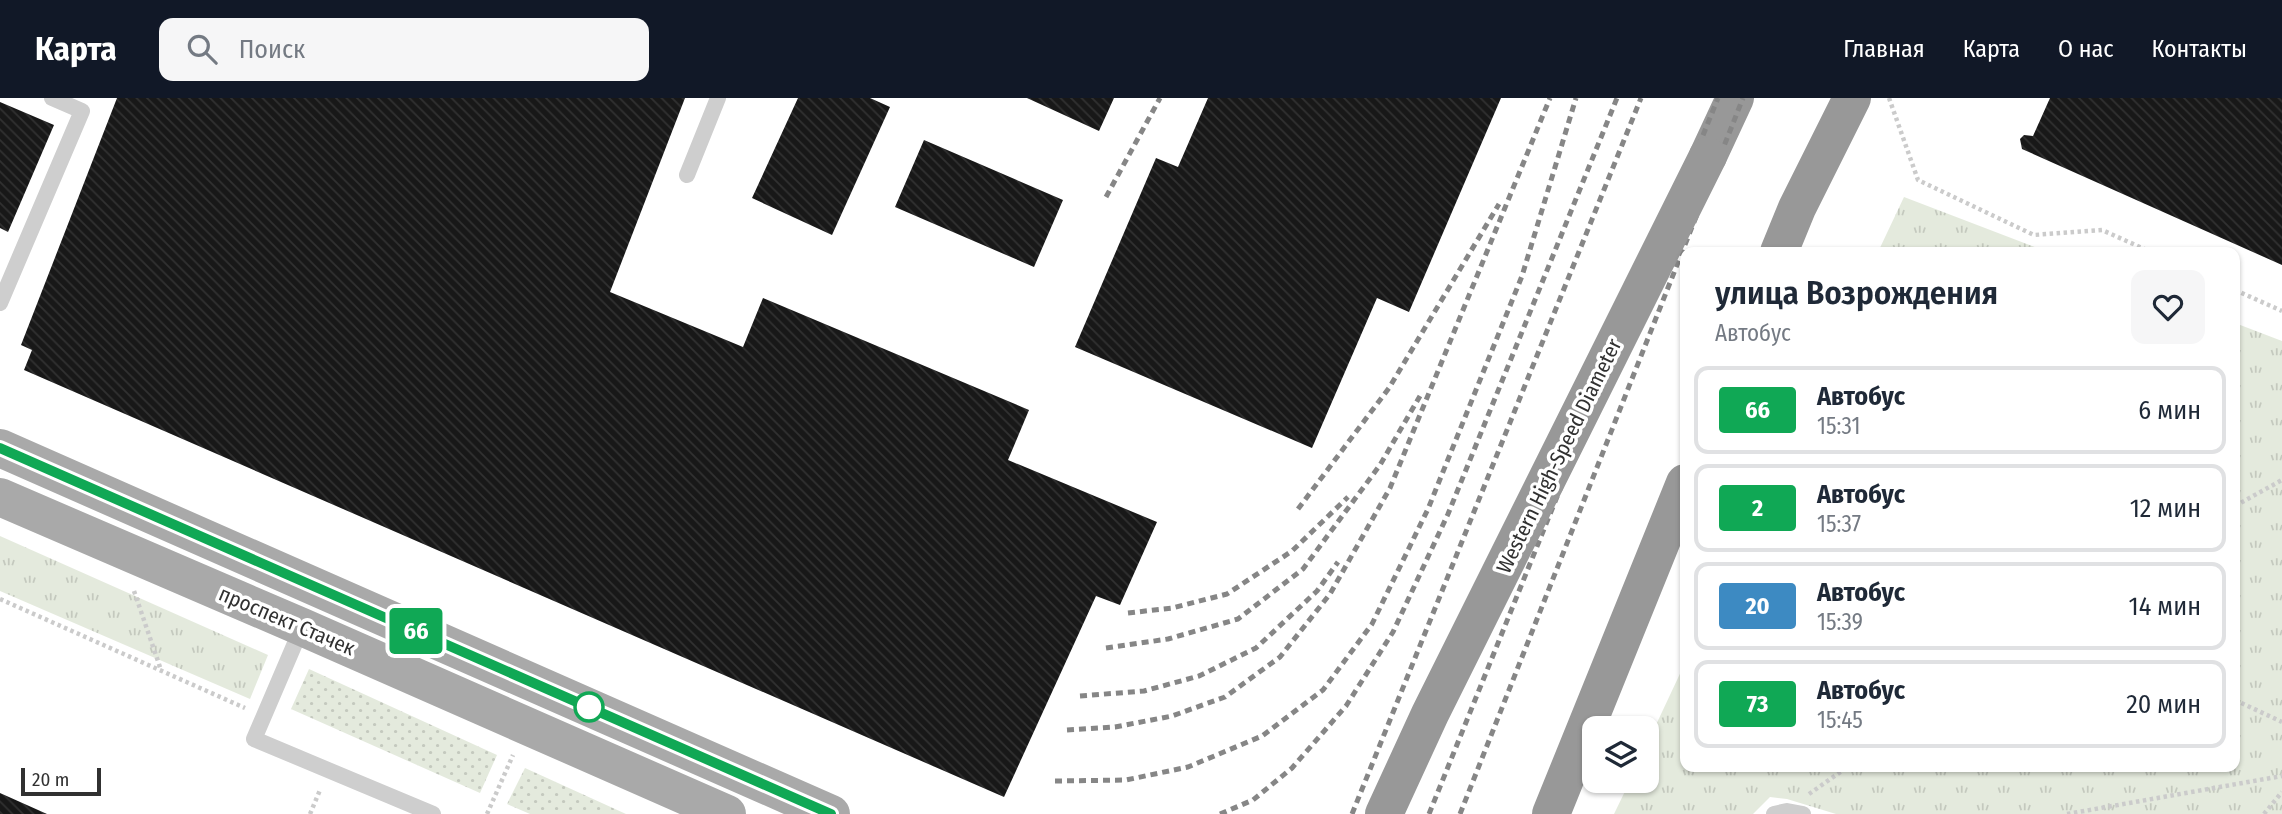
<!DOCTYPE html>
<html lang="ru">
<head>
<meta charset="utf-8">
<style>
  :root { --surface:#fff; --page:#f6f6f7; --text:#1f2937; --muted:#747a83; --line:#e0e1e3; --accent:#111827 }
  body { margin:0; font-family:"Fira Sans Condensed",sans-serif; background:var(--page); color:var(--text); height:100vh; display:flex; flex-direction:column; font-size:26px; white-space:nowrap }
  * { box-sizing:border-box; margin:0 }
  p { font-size:23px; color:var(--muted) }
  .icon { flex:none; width:38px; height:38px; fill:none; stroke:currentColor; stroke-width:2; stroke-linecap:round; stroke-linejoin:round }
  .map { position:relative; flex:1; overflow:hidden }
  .details { position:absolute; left:1680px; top:149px; width:560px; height:525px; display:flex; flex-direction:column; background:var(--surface); border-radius:14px; box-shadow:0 2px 5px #0004 }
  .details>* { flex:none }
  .badge { padding:0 14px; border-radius:5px; font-size:24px; line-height:46px }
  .controls { position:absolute; left:1582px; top:618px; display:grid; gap:14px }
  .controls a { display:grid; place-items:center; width:77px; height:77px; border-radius:14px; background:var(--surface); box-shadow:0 2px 5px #0004; font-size:35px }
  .scale { position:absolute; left:21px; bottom:18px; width:80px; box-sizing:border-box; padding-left:7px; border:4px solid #313131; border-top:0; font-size:19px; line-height:24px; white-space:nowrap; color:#313131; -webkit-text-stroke:5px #fff; paint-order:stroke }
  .map>.badge { position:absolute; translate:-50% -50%; box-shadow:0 0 0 4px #fff }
  .round { display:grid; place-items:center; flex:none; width:74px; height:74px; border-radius:14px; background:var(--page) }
  .head { display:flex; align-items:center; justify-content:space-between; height:119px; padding:0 35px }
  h1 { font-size:33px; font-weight:600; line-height:52px }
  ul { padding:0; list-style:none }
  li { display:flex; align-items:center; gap:21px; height:88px; margin:0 14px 10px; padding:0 21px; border:4px solid var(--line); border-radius:14px }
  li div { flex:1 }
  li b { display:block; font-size:26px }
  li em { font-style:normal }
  li .badge { min-width:77px; font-weight:700; text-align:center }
  header { display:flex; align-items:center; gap:42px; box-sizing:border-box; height:98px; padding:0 35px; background:var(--accent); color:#fff }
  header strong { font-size:33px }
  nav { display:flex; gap:38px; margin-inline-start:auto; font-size:24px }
  .search { width:490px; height:63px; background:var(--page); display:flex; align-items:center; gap:18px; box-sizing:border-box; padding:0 24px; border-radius:14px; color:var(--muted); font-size:26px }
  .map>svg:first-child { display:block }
</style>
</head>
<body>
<header>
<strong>Карта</strong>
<div class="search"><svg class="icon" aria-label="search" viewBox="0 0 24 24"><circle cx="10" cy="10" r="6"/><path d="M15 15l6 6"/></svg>Поиск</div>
<nav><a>Главная</a><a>Карта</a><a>О нас</a><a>Контакты</a></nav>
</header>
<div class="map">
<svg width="2282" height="716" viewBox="0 0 2282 716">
  <defs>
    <pattern id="grass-dots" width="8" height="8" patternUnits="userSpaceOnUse" patternTransform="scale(1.75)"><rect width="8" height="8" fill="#e4eadd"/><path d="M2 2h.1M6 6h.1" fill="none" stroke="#c4c9be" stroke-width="1.8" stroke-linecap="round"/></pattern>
    <pattern id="park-tufts" width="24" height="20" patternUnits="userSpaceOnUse" patternTransform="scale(1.75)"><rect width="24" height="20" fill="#e4eadd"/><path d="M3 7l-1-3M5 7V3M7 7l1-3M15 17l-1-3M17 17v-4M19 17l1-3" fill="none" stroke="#c4c9be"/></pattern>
    <pattern id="building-back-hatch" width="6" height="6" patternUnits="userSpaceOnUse" patternTransform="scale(1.75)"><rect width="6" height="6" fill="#181818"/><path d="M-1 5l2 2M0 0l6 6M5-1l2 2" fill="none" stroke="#313131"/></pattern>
  </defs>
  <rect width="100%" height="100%" fill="#fff"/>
  <path fill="url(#grass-dots)" d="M309,571L497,657L480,695L291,611Z
    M525,670L626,716H530L507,706Z"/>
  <path fill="url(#park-tufts)" d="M1904,99L2048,154H1878Z
    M2235,225L2282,243V716H1836L1787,701L1770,699L1753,716H1614L1630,683L1647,682V646L1685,565V668H2235Z
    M0,438L268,557L250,601L0,493Z"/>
  <path fill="url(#building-back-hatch)" d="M117,0H685L610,194L743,249L763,200L1029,312L1008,362L1157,424L1120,507L1096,498L1004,699L24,272L32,252L21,247Z
    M798,0H870L890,9L832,137L752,100Z
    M1027,0H1114L1099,33Z
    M1208,0H1501L1409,214L1377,200L1312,350L1075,249L1156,60L1178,69Z
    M2050,0H2282V167L2022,51L2020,41L2024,37L2033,38Z
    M0,4L54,27L8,134L0,130Z
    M924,42L1063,102L1034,169L895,109Z
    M0,695L47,716H0Z"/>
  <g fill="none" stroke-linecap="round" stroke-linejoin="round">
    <path stroke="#cbcbcb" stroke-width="4.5" stroke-dasharray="3.5 3.5" stroke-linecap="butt" d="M1889,0L1918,82L2034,137L2102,132L2151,154
      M2235,192L2282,213
      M2235,408L2282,382
      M134,493L161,572
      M0,501L245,610
      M2235,602L2282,624
      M1809,696L1849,668
      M310,716L320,692
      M487,716L513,657
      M2067,716L2282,678
      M2264,716L2282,694"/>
    <path stroke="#cecece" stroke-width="16" d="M687,77L718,0
      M0,205L82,13L52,0
      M302,529L254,641L433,716
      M1774,716L1787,713L1803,716"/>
    <path stroke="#a9a9a9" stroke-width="38" d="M0,350L831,716
      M0,399L302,529L727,716"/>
    <path stroke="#989898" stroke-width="38" d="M1708,58L1735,0
      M1779,154L1797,110L1852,0
      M1551,716L1685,385"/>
    <path stroke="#868686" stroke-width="5" stroke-dasharray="7 5" stroke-linecap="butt" d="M1106,99L1160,0
      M1298,411L1389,290L1499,106
      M1128,515L1172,510L1227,496L1292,453L1348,399
      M1106,550L1168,541L1238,521L1303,471L1380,367L1420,298
      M1080,598L1144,593L1199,578L1256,550L1317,493L1338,464
      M1067,632L1115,629L1172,618L1225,599L1280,559L1330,496L1390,390L1550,0
      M1055,683L1126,682L1188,669L1262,638L1323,592L1372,526L1428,411L1522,178L1576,0
      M1220,716L1253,702L1292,670L1346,608L1393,534L1448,416L1617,0
      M1352,716L1641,0
      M1429,716L1718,0
      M1460,716L1743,0"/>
    <path stroke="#989898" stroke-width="38" d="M1384,716L1430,616L1708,58"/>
  </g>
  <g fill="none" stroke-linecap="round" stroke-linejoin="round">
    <defs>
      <path id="line" d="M0,350L831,716"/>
    </defs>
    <use href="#line" stroke="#fff" stroke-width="16"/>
    <use href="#line" stroke="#10a855" stroke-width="10"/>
  </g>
  <circle fill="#fff" stroke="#10a855" stroke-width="3.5" cx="589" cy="609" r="14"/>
  <g text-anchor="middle" stroke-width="7" stroke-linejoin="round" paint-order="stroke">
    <g font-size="21" fill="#313131" stroke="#fff">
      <text transform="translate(1559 358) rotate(-64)" y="7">Western High-Speed Diameter</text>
      <text transform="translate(287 523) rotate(23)" y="7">проспект Стачек</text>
    </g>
  </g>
</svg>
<div class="controls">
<a><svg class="icon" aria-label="layers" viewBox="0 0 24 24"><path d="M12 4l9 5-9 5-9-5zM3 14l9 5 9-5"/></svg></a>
</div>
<div class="scale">20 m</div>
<b class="badge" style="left:416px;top:533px;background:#10a855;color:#fff">66</b>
<section class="details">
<div class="head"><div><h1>улица Возрождения</h1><p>Автобус</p></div><a class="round"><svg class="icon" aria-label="heart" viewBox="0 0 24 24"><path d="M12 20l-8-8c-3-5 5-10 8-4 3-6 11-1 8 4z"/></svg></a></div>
<ul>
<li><span class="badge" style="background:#10a855;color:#fff">66</span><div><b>Автобус</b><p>15:31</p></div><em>6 мин</em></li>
<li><span class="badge" style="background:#10a855;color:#fff">2</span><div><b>Автобус</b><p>15:37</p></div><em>12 мин</em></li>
<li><span class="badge" style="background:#3d8ac2;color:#fff">20</span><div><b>Автобус</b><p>15:39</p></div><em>14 мин</em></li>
<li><span class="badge" style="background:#10a855;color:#fff">73</span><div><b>Автобус</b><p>15:45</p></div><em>20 мин</em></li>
</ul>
</section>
</div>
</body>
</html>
